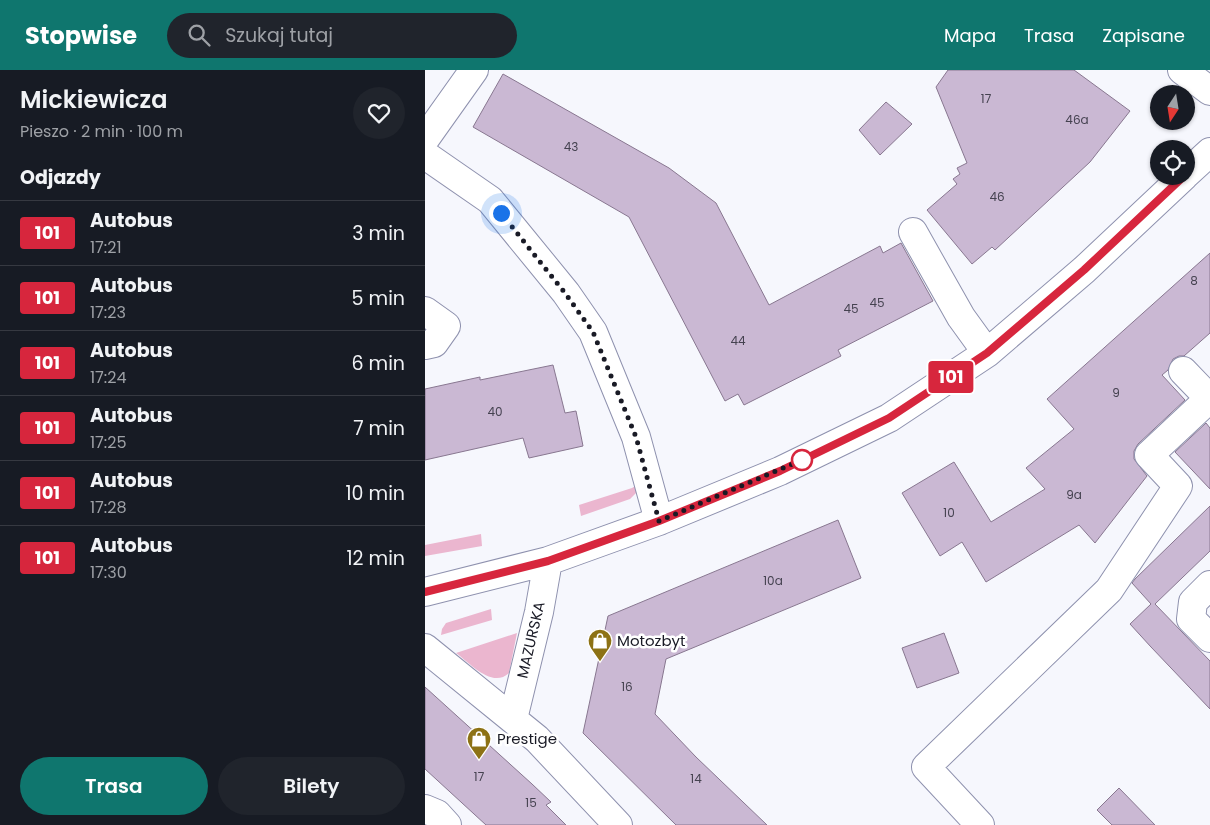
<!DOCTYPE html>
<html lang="pl">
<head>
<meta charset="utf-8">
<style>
  :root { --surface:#171b24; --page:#20242c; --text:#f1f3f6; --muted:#9ea1a6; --line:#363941; --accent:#0f766e }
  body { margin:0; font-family:Poppins,sans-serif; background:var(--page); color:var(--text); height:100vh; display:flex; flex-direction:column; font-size:19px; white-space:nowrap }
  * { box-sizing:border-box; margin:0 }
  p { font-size:16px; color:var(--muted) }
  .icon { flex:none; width:28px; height:28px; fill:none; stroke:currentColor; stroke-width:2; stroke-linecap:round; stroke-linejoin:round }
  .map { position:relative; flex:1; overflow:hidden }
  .details { display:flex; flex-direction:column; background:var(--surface); width:425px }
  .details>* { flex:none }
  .badge { padding:0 10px; border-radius:4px; font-size:18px; line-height:32px }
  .needle { width:32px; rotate:192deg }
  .controls { position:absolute; left:725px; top:15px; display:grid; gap:10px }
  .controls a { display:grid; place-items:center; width:45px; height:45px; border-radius:50%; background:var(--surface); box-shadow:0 1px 4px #0004; font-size:25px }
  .you { position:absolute; width:25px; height:25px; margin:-12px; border:4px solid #fff; border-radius:50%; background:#1a73e8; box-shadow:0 0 0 8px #1a73e833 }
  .map>.badge { position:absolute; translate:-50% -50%; box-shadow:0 0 0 2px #fff }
  h2 { padding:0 20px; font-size:19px; line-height:45px }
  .round { display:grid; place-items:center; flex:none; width:52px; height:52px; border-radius:26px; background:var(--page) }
  .summary { display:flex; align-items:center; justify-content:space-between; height:85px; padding:0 20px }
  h1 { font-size:24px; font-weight:600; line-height:38px }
  .button { display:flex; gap:10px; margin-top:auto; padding:10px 20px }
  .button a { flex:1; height:58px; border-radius:30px; background:var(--accent); color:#fff; font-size:20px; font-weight:600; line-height:58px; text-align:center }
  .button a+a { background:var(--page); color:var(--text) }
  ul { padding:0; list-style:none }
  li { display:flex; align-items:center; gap:15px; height:65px; padding:0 20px; border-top:1px solid var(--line) }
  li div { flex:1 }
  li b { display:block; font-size:19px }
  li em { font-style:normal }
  li .badge { min-width:55px; font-weight:700; text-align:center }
  header { display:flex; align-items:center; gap:30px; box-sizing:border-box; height:70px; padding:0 25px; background:var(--accent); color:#fff }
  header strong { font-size:24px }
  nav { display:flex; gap:28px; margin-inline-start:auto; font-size:18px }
  .search { width:350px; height:45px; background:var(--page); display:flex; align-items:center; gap:12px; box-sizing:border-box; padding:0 18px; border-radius:28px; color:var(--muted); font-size:19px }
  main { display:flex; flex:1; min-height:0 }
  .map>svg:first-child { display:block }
</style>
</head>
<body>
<header>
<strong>Stopwise</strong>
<div class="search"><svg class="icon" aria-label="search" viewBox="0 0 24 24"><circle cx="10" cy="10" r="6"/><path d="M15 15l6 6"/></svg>Szukaj tutaj</div>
<nav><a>Mapa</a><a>Trasa</a><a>Zapisane</a></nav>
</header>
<main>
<section class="details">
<div class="summary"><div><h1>Mickiewicza</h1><p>Pieszo · 2 min · 100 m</p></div><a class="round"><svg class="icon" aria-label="heart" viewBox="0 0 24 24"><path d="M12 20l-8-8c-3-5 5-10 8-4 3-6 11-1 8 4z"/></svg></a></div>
<h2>Odjazdy</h2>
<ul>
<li><span class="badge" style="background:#d7263d;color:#fff">101</span><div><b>Autobus</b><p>17:21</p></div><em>3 min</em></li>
<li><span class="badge" style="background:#d7263d;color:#fff">101</span><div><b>Autobus</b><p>17:23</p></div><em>5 min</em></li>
<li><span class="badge" style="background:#d7263d;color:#fff">101</span><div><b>Autobus</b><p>17:24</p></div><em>6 min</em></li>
<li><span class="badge" style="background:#d7263d;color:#fff">101</span><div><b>Autobus</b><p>17:25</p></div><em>7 min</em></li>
<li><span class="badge" style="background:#d7263d;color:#fff">101</span><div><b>Autobus</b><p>17:28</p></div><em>10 min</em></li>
<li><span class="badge" style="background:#d7263d;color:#fff">101</span><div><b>Autobus</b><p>17:30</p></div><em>12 min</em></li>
</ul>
<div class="button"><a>Trasa</a><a>Bilety</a></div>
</section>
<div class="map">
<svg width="785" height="755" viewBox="0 0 785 755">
  <rect width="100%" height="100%" fill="#f6f7fd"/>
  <path fill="#ebb6cf" d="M212,415V422L205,429L156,446L154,435L207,418Z
    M56,464L57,476L0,486V475Z
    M66,539L67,550L16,565L17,559L21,553Z
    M92,563L84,603C67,619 45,593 31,583Z"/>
  <path fill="#cab8d3" stroke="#887790" d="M523,0H649L705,41L665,92L570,180L567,177L547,194L502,140L532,114L528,109L535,104L532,98L542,93L511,17Z
    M78,4L244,98L291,133L344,235L455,176L458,183L476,173L508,231L413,280L416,286L319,335L313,324L300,331L204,147L48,57Z
    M461,32L487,54L455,85L434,60Z
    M785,183V263L759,286H754L748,289L743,300L737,305L760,330L713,374L709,381V389L722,406L670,473L654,455L561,512L537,472L515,486L477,423L529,392L566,452L620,419L601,398L649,359L622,329Z
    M128,295L140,343L151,341L158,376L104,388L98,368L0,390V319L55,307V310Z
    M781,353L785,358V419L750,382Z
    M785,436V481L730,534L785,591V639L726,577L705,554L726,534L707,513L710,509Z
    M413,450L436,508L241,589L230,644L271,687L342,755H251L158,663L183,546Z
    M519,563L534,603L492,618L477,578Z
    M0,617L107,714L126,732L121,735L141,755H61L0,699Z
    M694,718L730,755H687L672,740Z"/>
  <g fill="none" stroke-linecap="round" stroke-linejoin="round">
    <defs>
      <path id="minor" d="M757,0L785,21
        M0,69L49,0
        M0,85L65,130L141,223L168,262L211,367L234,451
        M761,104L785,82
        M488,162L536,247L562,283
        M0,241L21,256L9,273L0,275
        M758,301L785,329
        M785,515L768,532L766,549L785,568
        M0,522L123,491L234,451L355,401L464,348L562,283L659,200L759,106
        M0,578L112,669L193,755
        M88,649L114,542L123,491
        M0,739L12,744L22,755
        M555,755L501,697L684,520L753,416L724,385L785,328"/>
    </defs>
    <use href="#minor" stroke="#8e91ae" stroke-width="30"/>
    <use href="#minor" stroke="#fff" stroke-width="28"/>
  </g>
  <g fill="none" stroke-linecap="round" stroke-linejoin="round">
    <defs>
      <path id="line" d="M0,522L123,491L234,451L355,401L464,348L562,283L659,200L759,106"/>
    </defs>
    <use href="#line" stroke="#fff" stroke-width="11"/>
    <use href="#line" stroke="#d7263d" stroke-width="8"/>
    <path stroke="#191a25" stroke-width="5" stroke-dasharray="0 9" d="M76,143L140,223L168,262L211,367L234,451L377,390"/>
  </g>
  <defs>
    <symbol id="shop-pin" viewBox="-11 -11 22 30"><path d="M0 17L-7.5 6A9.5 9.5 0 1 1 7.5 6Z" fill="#8d7215" stroke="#fff"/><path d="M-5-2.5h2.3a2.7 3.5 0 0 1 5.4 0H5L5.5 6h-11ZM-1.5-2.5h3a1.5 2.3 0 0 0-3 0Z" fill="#fff"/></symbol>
  </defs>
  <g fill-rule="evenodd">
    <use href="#shop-pin" x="161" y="557" width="28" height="38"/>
    <use href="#shop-pin" x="40" y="655" width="28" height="38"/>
  </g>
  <circle fill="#fff" stroke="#d7263d" stroke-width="2.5" cx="377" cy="390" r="10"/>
  <g text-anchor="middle" stroke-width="5" stroke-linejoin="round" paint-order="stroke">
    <g font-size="12" fill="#454250">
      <text x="561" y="33">17</text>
      <text x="652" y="54">46a</text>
      <text x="146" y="81">43</text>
      <text x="572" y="131">46</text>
      <text x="769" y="215">8</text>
      <text x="452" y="237">45</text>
      <text x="426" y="243">45</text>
      <text x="313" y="275">44</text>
      <text x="691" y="327">9</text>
      <text x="70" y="346">40</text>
      <text x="649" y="429">9a</text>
      <text x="524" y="447">10</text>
      <text x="348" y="515">10a</text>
      <text x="202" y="621">16</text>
      <text x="54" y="711">17</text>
      <text x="271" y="713">14</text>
      <text x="106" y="737">15</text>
    </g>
    <g font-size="15" fill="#191a25" stroke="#fff">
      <text transform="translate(106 570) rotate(-77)" y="5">MAZURSKA</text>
    </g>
    <g font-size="15" fill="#191a25" stroke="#fff" text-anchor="start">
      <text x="192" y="576">Motozbyt</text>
      <text x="72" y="674">Prestige</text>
    </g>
  </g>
</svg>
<div class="controls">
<a><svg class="needle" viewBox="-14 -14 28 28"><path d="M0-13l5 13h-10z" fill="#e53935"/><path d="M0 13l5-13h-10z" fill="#9ea1a6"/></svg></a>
<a><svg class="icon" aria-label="locate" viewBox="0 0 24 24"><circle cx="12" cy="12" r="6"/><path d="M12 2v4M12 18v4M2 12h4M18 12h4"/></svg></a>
</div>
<div class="you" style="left:76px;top:143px"></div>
<b class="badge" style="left:526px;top:307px;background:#d7263d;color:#fff">101</b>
</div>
</main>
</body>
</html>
